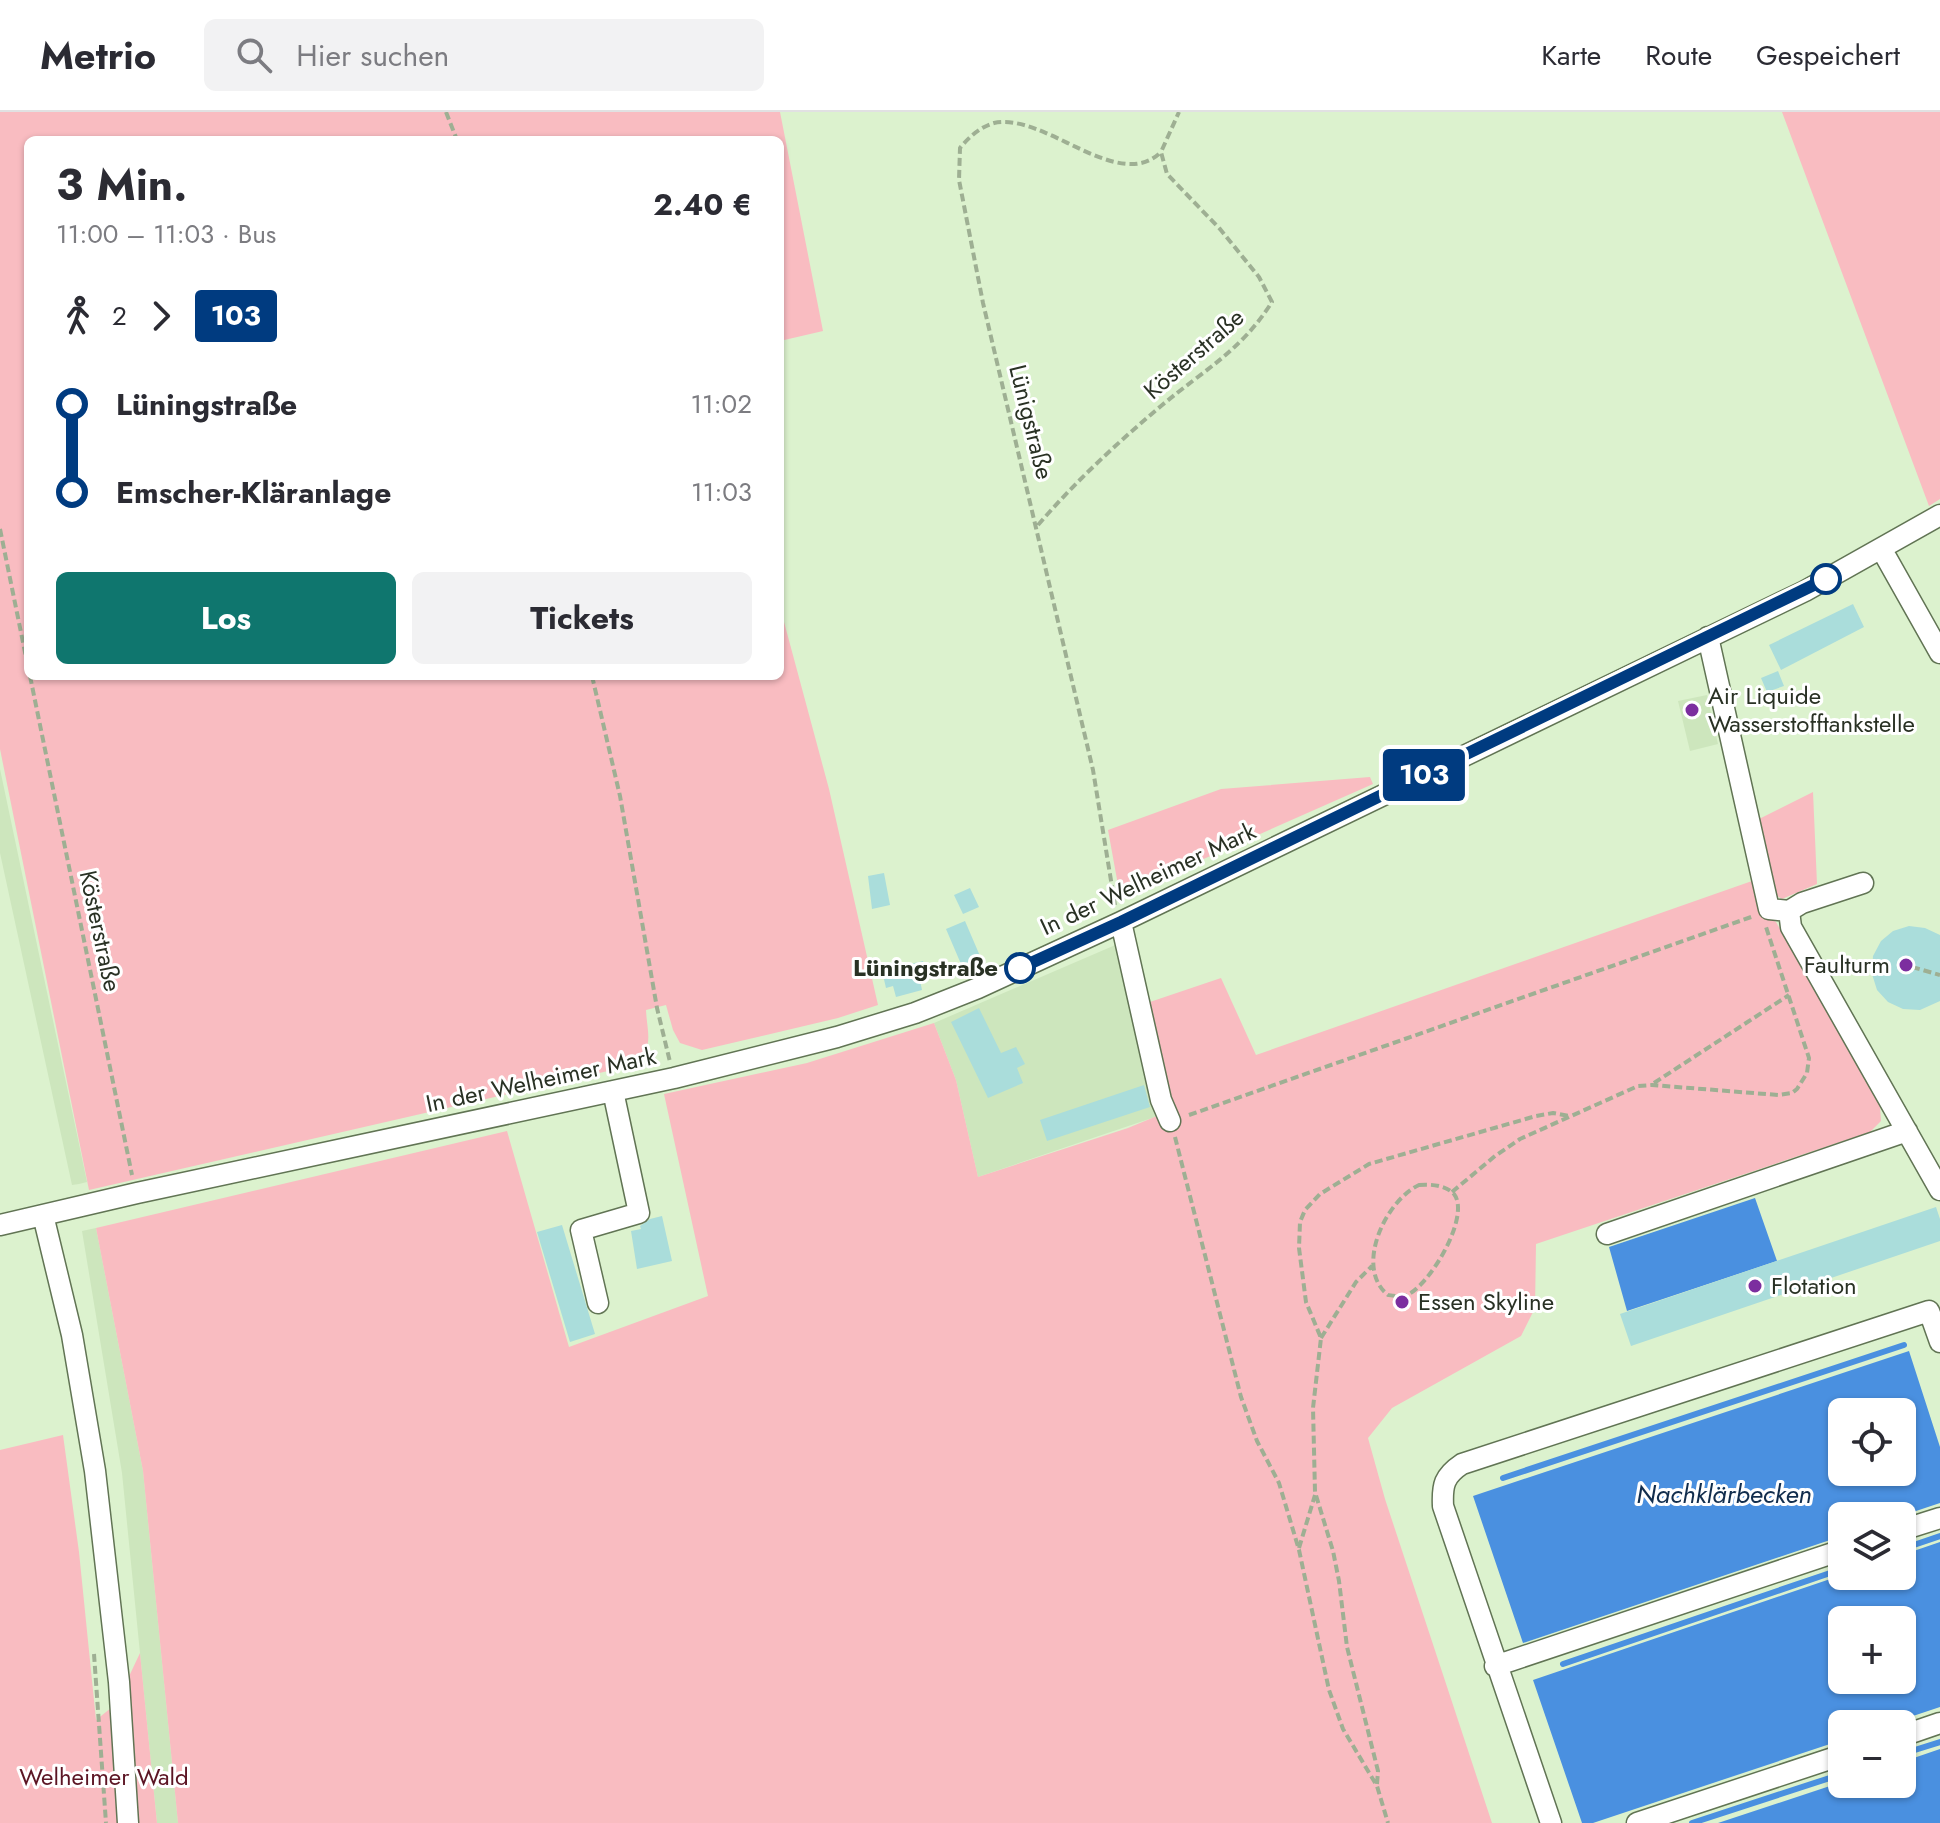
<!DOCTYPE html>
<html lang="de">
<head>
<meta charset="utf-8">
<style>
  :root { --surface:#fff; --page:#f2f2f3; --text:#2b2b33; --muted:#7c7c81; --line:#e1e1e2; --accent:#0f766e }
  body { margin:0; font-family:Jost,sans-serif; background:var(--page); color:var(--text); height:100vh; display:flex; flex-direction:column; font-size:30px; white-space:nowrap }
  * { box-sizing:border-box; margin:0 }
  p { font-size:26px; color:var(--muted) }
  .icon { flex:none; width:44px; height:44px; fill:none; stroke:currentColor; stroke-width:2; stroke-linecap:round; stroke-linejoin:round }
  .map { position:relative; flex:1; overflow:hidden }
  .details { position:absolute; left:24px; top:24px; width:760px; height:544px; display:flex; flex-direction:column; background:var(--surface); border-radius:12px; box-shadow:0 2px 6px #0004 }
  .details>* { flex:none }
  .badge { padding:0 16px; border-radius:6px; font-size:28px; line-height:52px }
  .controls { position:absolute; left:1828px; top:1286px; display:grid; gap:16px }
  .controls a { display:grid; place-items:center; width:88px; height:88px; border-radius:12px; background:var(--surface); box-shadow:0 2px 6px #0004; font-size:40px }
  .map>.badge { position:absolute; translate:-50% -50%; box-shadow:0 0 0 4px #fff }
  .legs { display:flex; align-items:center; gap:12px; height:88px; padding:0 32px; font-size:26px }
  .legs p { margin-inline-start:auto }
  .overview { display:flex; align-items:center; justify-content:space-between; height:136px; padding:0 32px }
  h1 { font-size:44px; font-weight:700; line-height:60px }
  .primary-button { display:flex; gap:16px; margin-top:auto; padding:16px 32px }
  .primary-button a { flex:1; height:92px; border-radius:12px; background:var(--accent); color:#fff; font-size:32px; font-weight:700; line-height:92px; text-align:center }
  .primary-button a+a { background:var(--page); color:var(--text) }
  ul { padding:0 32px; list-style:none }
  li { display:flex; align-items:center; gap:28px; height:88px; font-size:30px }
  li i { display:grid; place-items:center; width:12px; height:100%; margin:0 10px; background:currentColor }
  li i::after { content:''; width:20px; height:20px; margin:-10px; border:6px solid; border-radius:50%; background:var(--surface) }
  li p { margin-inline-start:auto }
  li:first-child i { background:linear-gradient(#0000 50%,currentColor 0) }
  li:last-child i { background:linear-gradient(currentColor 50%,#0000 0) }
  header { display:flex; align-items:center; gap:48px; box-sizing:border-box; height:112px; padding:0 40px; background:var(--surface); border-bottom:2px solid var(--line) }
  header strong { font-size:38px }
  nav { display:flex; gap:44px; margin-inline-start:auto; font-size:28px }
  .search { width:560px; height:72px; background:var(--page); display:flex; align-items:center; gap:20px; box-sizing:border-box; padding:0 28px; border-radius:12px; color:var(--muted); font-size:30px }
  .map>svg:first-child { display:block }
</style>
</head>
<body>
<header>
<strong>Metrio</strong>
<div class="search"><svg class="icon" aria-label="search" viewBox="0 0 24 24"><circle cx="10" cy="10" r="6"/><path d="M15 15l6 6"/></svg>Hier suchen</div>
<nav><a>Karte</a><a>Route</a><a>Gespeichert</a></nav>
</header>
<div class="map">
<svg width="1940" height="1711" viewBox="0 0 1940 1711">
  <rect width="100%" height="100%" fill="#dcf2ce"/>
  <path fill="#cde6bd" d="M1707,583L1718,632L1690,639L1678,589Z
    M0,657L87,1070L79,1072L72,1073L0,741Z
    M1120,831L1155,1005L978,1065L956,968L934,911Z
    M96,1116L143,1359L178,1711H157L122,1361L82,1119Z"/>
  <path fill="#f9bcc1" d="M0,0H780L823,219L780,229V28H28V564H780V495L829,677L878,893L838,906L702,938L680,931L673,918L666,893L646,898C647,921 655,935 634,953L89,1078L0,637Z
    M1782,0H1940V387L1929,394Z
    M1370,665L1373,672L1120,784L1108,718L1221,677Z
    M1813,680L1817,772L1782,787L1774,782L1759,707Z
    M1752,769L1764,803L1776,810L1880,994L1881,1009L1870,1020L1536,1132L1535,1196L1521,1224L1392,1296L1368,1326L1385,1387L1492,1711H178L143,1359L96,1116L507,1019L569,1235L708,1184L664,982L807,951L934,911L956,968L978,1065L1128,1016L1169,999L1144,892L1221,866L1256,943Z
    M63,1323L79,1440L96,1608L116,1592L140,1541L157,1711H0V1338Z"/>
  <path fill="#4a90e0" fill-rule="evenodd" d="M1755,1086L1777,1149L1627,1199L1609,1135Z
    M1909,1239L1940,1335V1391L1901,1404H1842V1424L1523,1531L1473,1384ZM1842,1300H1902V1360H1842Z
    M1940,1430V1595L1889,1612H1842V1628L1593,1711H1582L1533,1568L1842,1463L1902,1464V1443ZM1842,1508H1902V1568H1842Z
    M1940,1637V1711H1718L1842,1670V1672H1902V1650Z"/>
  <g fill="none" stroke-linecap="round" stroke-linejoin="round">
    <path stroke="#4a90e0" stroke-width="6" d="M1503,1366L1904,1233
      M1902,1437L1940,1424
      M1563,1552L1842,1457
      M1902,1642L1940,1630
      M1692,1711L1842,1662"/>
  </g>
  <path fill="#aadddb" d="M1853,492L1864,515L1781,558L1769,533Z
    M1778,559L1784,574L1767,580L1761,566Z
    M884,761L890,793L872,797L868,764Z
    M970,776L979,795L963,802L954,783Z
    M965,809L983,851L964,859L946,817Z
    M1909,814L1925,816L1940,823V889L1920,898L1903,897L1888,890L1877,878L1872,862L1873,844L1881,829L1893,819Z
    M923,849L927,866L920,868L922,878L896,885L893,874L886,876L882,859Z
    M979,896L1001,941L1016,935L1025,952L1017,956L1023,971L988,986L951,910Z
    M1144,973L1150,995L1047,1029L1040,1008Z
    M1936,1095L1940,1107V1129L1631,1234L1620,1202Z
    M662,1104L672,1149L637,1157L631,1119L641,1117L640,1114L650,1107Z
    M562,1113L595,1222L570,1230L537,1120Z"/>
  <g fill="none" stroke-linecap="round" stroke-linejoin="round">
    <defs>
      <path id="minor" d="M1882,438L1940,541
        M1708,525L1769,797L1789,799L1802,791L1863,771
        M1789,799L1791,815L1940,1078
        M1121,810L1161,988L1170,1009
        M43,1103L72,1223L95,1359L119,1570L128,1711
        M0,1113L137,1081L674,966L837,925L915,901L978,876L1121,810L1805,479L1940,403
        M1607,1122L1907,1019
        M598,1191L581,1118L639,1101L613,979
        M1902,1418L1940,1406
        M1495,1554L1842,1438
        M1902,1624L1940,1611
        M1551,1711L1443,1394C1442,1373 1444,1364 1462,1352L1929,1199L1940,1230
        M1637,1711L1842,1643"/>
    </defs>
    <use href="#minor" stroke="#617454" stroke-width="23"/>
    <path stroke="#9eaf93" stroke-width="4" stroke-dasharray="8 4" stroke-linecap="butt" d="M446,0L457,28
      M1038,413C1075,370 1117,331 1161,294C1205,257 1240,240 1272,190L1259,165L1220,117L1167,62L1161,40L1179,0
      M0,417L28,555
      M30,564L132,1063
      M592,564L620,684L657,896L670,950
      M1115,793L1093,658L983,191L959,68L960,36C969,25 980,15 994,11C1045,0 1118,82 1161,40
      M1912,855L1940,863
      M1654,971L1789,883
      M1189,1003L1754,804
      M1175,1025L1241,1285L1257,1329L1279,1371L1299,1438L1329,1578L1343,1617L1377,1674L1388,1711
      M1419,1073C1430,1072 1446,1073 1454,1082C1471,1104 1430,1173 1407,1183C1401,1185 1395,1184 1388,1183C1354,1156 1385,1089 1419,1073Z
      M1452,1080L1495,1044L1520,1027L1638,974L1652,973L1778,983L1792,981L1797,977L1807,961L1809,946L1766,815
      M1321,1226L1356,1170L1372,1154
      M1299,1436L1315,1383
      M94,1542L106,1711
      M1377,1672L1378,1659L1347,1535L1339,1469L1333,1439L1315,1380L1313,1296L1321,1226L1306,1190L1299,1136L1300,1110L1305,1098L1320,1082L1369,1052L1536,1004L1553,1001L1569,1004"/>
    <use href="#minor" stroke="#fff" stroke-width="20"/>
  </g>
  <g fill="none" stroke-linecap="round" stroke-linejoin="round">
    <defs>
      <path id="line-1" d="M1020,856L1121,810L1826,467"/>
    </defs>
    <use href="#line-1" stroke="#fff" stroke-width="18"/>
    <use href="#line-1" stroke="#003b80" stroke-width="12"/>
  </g>
  <g fill="#fff" stroke="#003b80" stroke-width="4">
    <circle cx="1826" cy="467" r="14"/>
    <circle cx="1020" cy="856" r="14"/>
  </g>
  <g fill="#7c2e9f" stroke="#fff" stroke-width="3">
    <circle cx="1692" cy="598" r="8"/>
    <circle cx="1906" cy="853" r="8"/>
    <circle cx="1755" cy="1174" r="8"/>
    <circle cx="1402" cy="1190" r="8"/>
  </g>
  <g text-anchor="middle" stroke-width="6" stroke-linejoin="round" paint-order="stroke">
    <g font-size="24" fill="#293124" stroke="#fff">
      <text transform="translate(1194 242) rotate(-41)" y="8">Kösterstraße</text>
      <text transform="translate(1031 310) rotate(76)" y="8">Lünigstraße</text>
      <text transform="translate(1148 767) rotate(-25)" y="8">In der Welheimer Mark</text>
      <text transform="translate(100 819) rotate(78)" y="8">Kösterstraße</text>
      <text transform="translate(541 968) rotate(-12)" y="8">In der Welheimer Mark</text>
    </g>
    <g font-size="24" fill="#293124" stroke="#fff" text-anchor="start">
      <text x="1708" y="592">Air Liquide<tspan x="1708" dy="28">Wasserstofftankstelle</tspan></text>
      <text x="1890" y="861" text-anchor="end">Faulturm</text>
      <text x="1771" y="1182">Flotation</text>
      <text x="1418" y="1198">Essen Skyline</text>
    </g>
    <g font-size="24" font-weight="bold" fill="#293124" stroke="#fff" text-anchor="end">
      <text x="998" y="864">Lüningstraße</text>
    </g>
    <g font-size="24" fill="#5c1524" stroke="#fff">
      <text x="104" y="1673">Welheimer Wald</text>
    </g>
    <g font-size="26" font-style="italic" fill="#112d4d" stroke="#fff">
      <text x="1724" y="1391">Nachklärbecken</text>
    </g>
  </g>
</svg>
<div class="controls">
<a><svg class="icon" aria-label="locate" viewBox="0 0 24 24"><circle cx="12" cy="12" r="6"/><path d="M12 2v4M12 18v4M2 12h4M18 12h4"/></svg></a>
<a><svg class="icon" aria-label="layers" viewBox="0 0 24 24"><path d="M12 4l9 5-9 5-9-5zM3 14l9 5 9-5"/></svg></a>
<a>+</a>
<a>−</a>
</div>
<b class="badge" style="left:1424px;top:663px;background:#003b80;color:#fff">103</b>
<section class="details">
<div class="overview"><div><h1>3 Min.</h1><p>11:00 – 11:03 · Bus</p></div><b>2.40 €</b></div>
<div class="legs"><svg class="icon" aria-label="walk" viewBox="0 0 24 24"><circle cx="13" cy="4" r="2"/><path d="M13 8l-2 6 4 7M11 14l-3 7M7 12l3-4h3l4 4"/></svg>2<svg class="icon" aria-label="forward" viewBox="0 0 24 24"><path d="M9 5l7 7-7 7"/></svg><b class="badge" style="background:#003b80;color:#fff">103</b></div>
<ul>
<li><i style="color:#003b80"></i><b>Lüningstraße</b><p>11:02</p></li>
<li><i style="color:#003b80"></i><b>Emscher-Kläranlage</b><p>11:03</p></li>
</ul>
<div class="primary-button"><a>Los</a><a>Tickets</a></div>
</section>
</div>
</body>
</html>
